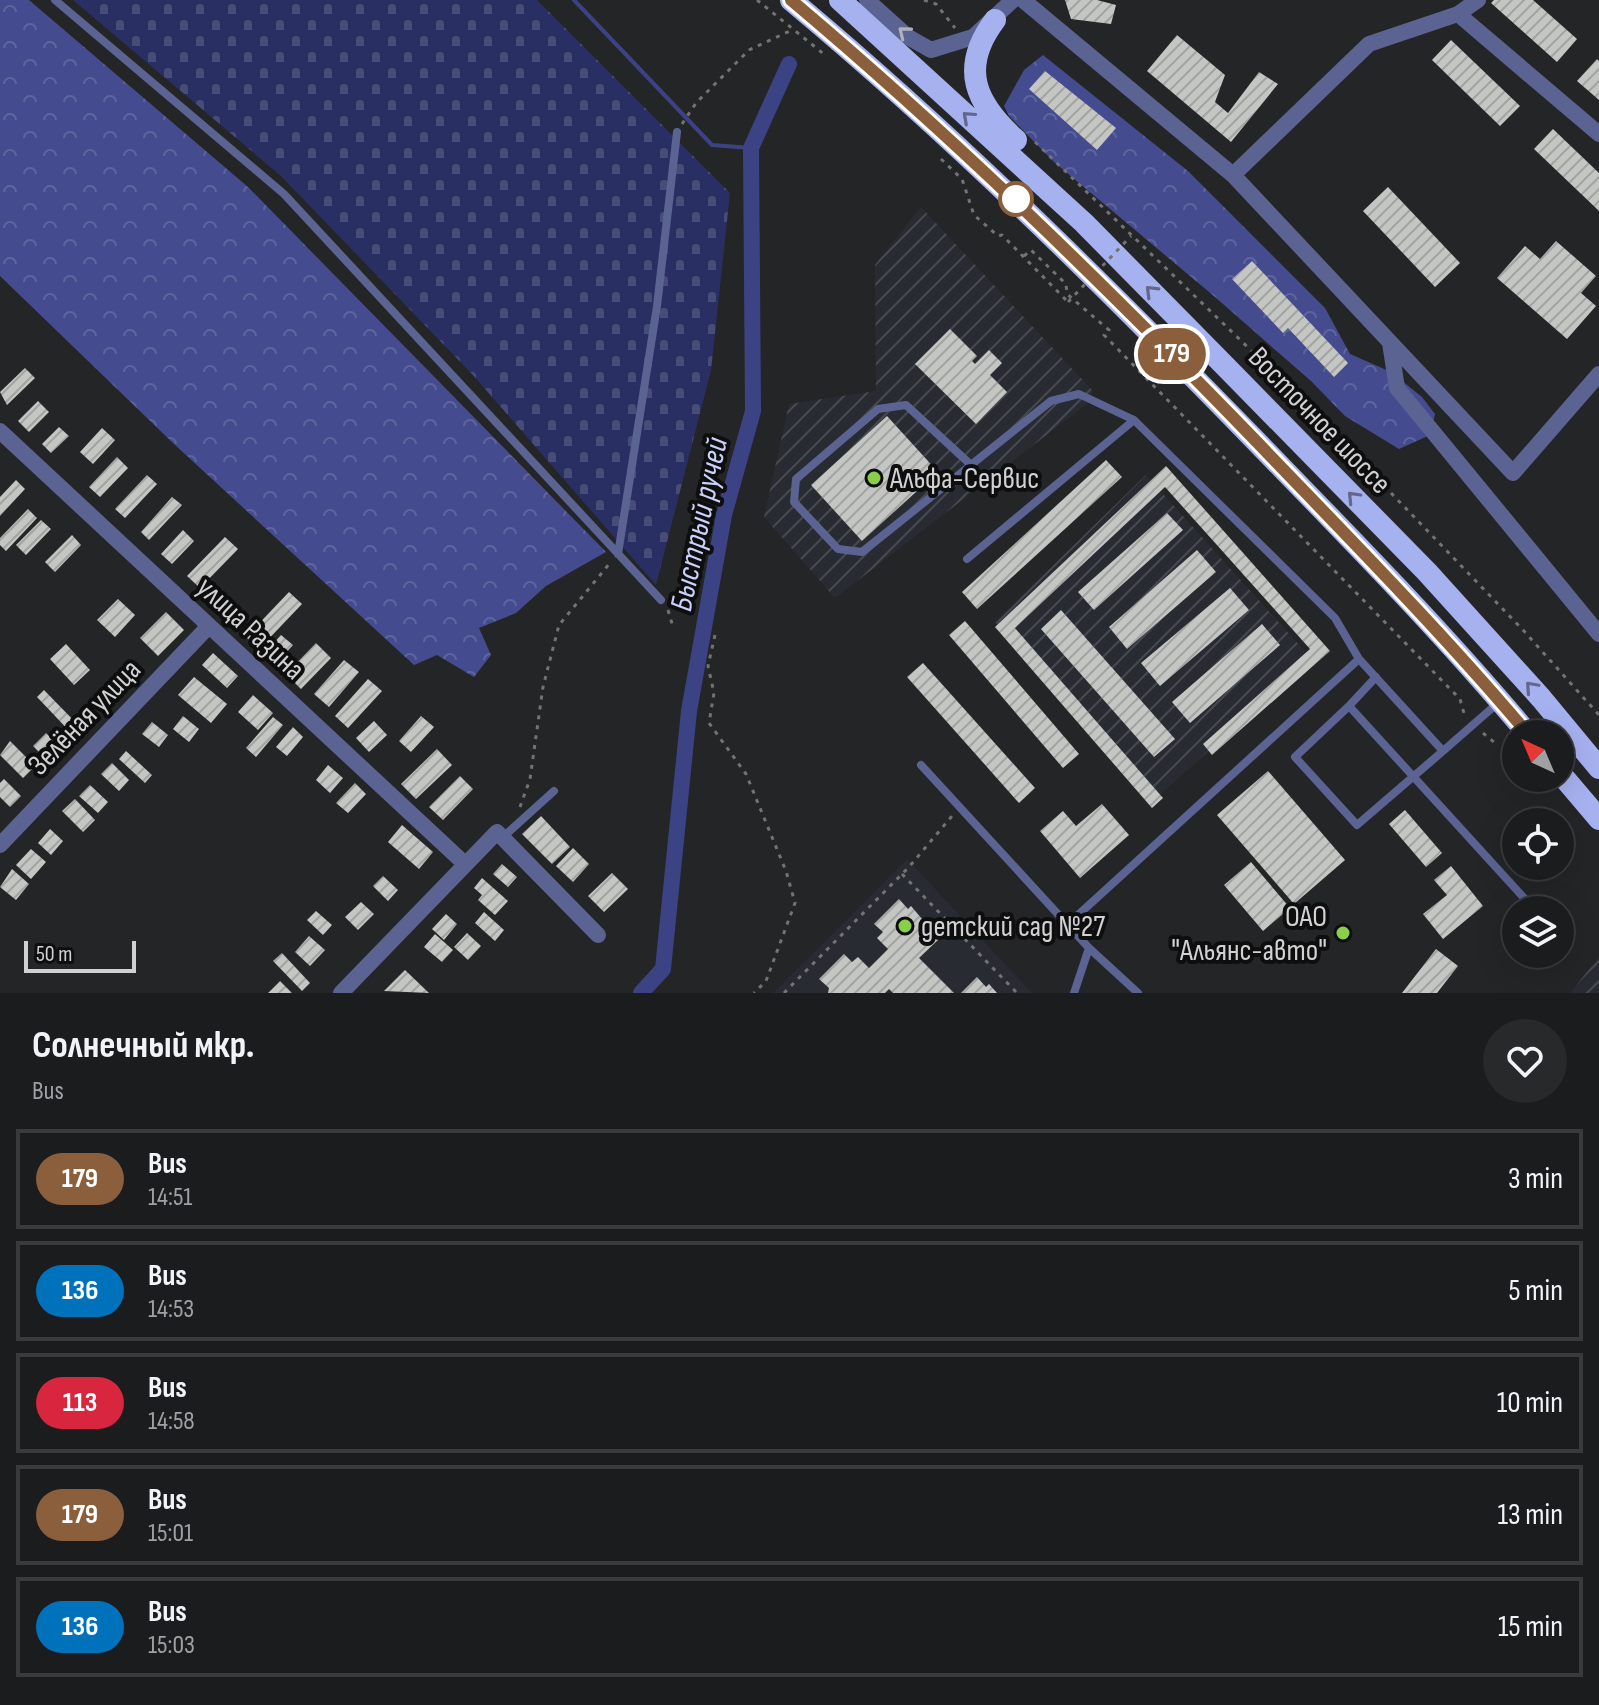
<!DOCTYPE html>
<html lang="en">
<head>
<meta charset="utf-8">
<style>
  :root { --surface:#1b1c1d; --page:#28292a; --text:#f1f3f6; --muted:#a0a1a4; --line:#393a3b }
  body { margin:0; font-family:"Sofia Sans Condensed",sans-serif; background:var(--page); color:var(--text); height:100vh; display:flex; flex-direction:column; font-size:30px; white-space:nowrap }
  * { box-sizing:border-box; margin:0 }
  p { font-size:26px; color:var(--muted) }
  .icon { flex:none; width:44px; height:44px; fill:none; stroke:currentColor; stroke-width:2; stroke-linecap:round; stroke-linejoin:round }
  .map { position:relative; height:993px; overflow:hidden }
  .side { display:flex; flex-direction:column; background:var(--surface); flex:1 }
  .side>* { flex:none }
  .badge { padding:0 16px; border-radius:26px; font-size:28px; line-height:52px }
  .needle { width:52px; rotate:316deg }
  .controls { position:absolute; left:1502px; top:720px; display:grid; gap:16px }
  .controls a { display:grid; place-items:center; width:72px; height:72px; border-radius:50%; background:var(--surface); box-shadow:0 8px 32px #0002,0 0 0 2px var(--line); font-size:40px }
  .scale { position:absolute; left:24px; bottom:20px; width:112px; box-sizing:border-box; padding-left:8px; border:4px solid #d1d1d3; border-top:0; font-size:22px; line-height:28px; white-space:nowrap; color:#d1d1d3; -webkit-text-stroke:6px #0e0e0f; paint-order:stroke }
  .map>.badge { position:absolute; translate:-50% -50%; box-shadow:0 0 0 4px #fff }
  .round { display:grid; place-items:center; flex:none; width:84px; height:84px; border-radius:42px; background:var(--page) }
  .head { display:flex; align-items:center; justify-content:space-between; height:136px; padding:0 32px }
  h1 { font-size:38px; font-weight:700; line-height:60px }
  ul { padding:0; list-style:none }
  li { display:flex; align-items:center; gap:24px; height:100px; margin:0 16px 12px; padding:0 16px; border:4px solid var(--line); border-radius:0px }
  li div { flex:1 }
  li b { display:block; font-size:30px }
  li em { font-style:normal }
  li .badge { min-width:88px; font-weight:700; text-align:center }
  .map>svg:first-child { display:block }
</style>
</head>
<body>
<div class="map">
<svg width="1599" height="993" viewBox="0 0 1599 993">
  <defs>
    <pattern id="industrial-furrows" width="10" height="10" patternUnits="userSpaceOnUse" patternTransform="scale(2)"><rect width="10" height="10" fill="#292b33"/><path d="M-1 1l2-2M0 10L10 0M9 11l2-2" fill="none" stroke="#474950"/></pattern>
    <pattern id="forest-crowns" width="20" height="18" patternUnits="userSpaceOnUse" patternTransform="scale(2)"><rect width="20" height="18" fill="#444c8f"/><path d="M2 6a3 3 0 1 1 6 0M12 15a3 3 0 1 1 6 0" fill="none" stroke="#5e659e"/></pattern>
    <pattern id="cemetery-stones" width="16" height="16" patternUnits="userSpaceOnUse" patternTransform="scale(2)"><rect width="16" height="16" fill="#2a2f63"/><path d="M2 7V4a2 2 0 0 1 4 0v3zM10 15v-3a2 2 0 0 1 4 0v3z" fill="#484c78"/></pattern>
    <pattern id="building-hatch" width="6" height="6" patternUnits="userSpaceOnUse" patternTransform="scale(2)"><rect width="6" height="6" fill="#c4c6c3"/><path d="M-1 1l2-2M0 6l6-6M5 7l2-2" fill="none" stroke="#a3a4a2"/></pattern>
  </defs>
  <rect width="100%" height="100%" fill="#242527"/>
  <path fill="#292b33" d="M907,859L1032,993H773Z"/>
  <path fill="url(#industrial-furrows)" d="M921,207L1093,391L1088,403L835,598L764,517L789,404L876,391L875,265Z
    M1146,475L1311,658L1151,803L995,622Z
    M1599,957V993H1570Z"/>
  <path fill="url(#forest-crowns)" d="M0,0H29L248,187L606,552L546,586L516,613L479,628L491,655L474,677L437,655L414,665L174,444L0,276Z
    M1043,55L1188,171L1325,308L1350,354L1391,372L1422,397L1435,414L1430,435L1399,449L1345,416L1311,381L1215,297L1054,162L1009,116L1004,106L1024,70Z"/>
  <path fill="url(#cemetery-stones)" d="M73,0H537L730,193L711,370L656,585L472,374L281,176Z"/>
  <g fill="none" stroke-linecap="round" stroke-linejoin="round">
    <path stroke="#3c4385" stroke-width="4" d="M574,0L712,145L751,148"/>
    <path stroke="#3c4385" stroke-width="16" d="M641,993L663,969L689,711L724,515L753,411L751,148L789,64"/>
  </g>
  <path fill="url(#building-hatch)" d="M1065,0H1097L1116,5L1111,24L1071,19Z
    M1494,0H1533L1577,39L1557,62L1491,3Z
    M1177,35L1225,75L1215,102L1228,113L1259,72L1278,84L1231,142L1147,71Z
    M1451,40L1520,106L1500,126L1432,60Z
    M1597,59L1599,61V100L1577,81Z
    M1045,71L1116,128L1097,150L1029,89Z
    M1553,129L1599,173V211L1534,149Z
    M1388,187L1460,263L1435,287L1363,211Z
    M1556,241L1596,276L1581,293L1596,306L1567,339L1497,278L1525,246L1540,259Z
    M1252,261L1348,363L1334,377L1288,328L1283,333L1232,279Z
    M950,329L977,356L972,361L975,364L989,350L1002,363L990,375L1007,392L976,424L915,364Z
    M25,368L35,378L7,405L0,392Z
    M38,401L49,412L29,432L18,421Z
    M887,416L938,472L862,541L811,485Z
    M59,427L69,436L51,453L42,444Z
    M102,428L115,440L93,464L80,452Z
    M117,457L128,468L100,497L89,487Z
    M1106,460L1122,477L977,609L962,592Z
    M1166,466L1330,651L1212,755L1203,744L1310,649L1165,487L1015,628L1163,798L1152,808L995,627Z
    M147,475L157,484L125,518L115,509Z
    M16,480L25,489L0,516V497Z
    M172,497L182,505L149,540L141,532Z
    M28,509L37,518L6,551L0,545V538Z
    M1167,513L1183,530L1094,610L1078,592Z
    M41,520L51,529L26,555L16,545Z
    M183,530L194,541L172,564L161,554Z
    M72,535L81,545L55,572L45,562Z
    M225,537L238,549L200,588L187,576Z
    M1197,550L1216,572L1127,649L1109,627Z
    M1230,588L1249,610L1160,686L1141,663Z
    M289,592L302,604L259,649L246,637Z
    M118,599L135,615L115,637L97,620Z
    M1061,610L1175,739L1154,757L1041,629Z
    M166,612L184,630L158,656L140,638Z
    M965,621L1079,754L1063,768L949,635Z
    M1262,624L1280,645L1190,723L1172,702Z
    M281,635L293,645L275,665L264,654Z
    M316,643L331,658L301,689L286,674Z
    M66,644L90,670L74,685L50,659Z
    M213,653L238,676L227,688L202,665Z
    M344,660L359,672L329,707L314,694Z
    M923,663L1035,788L1019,803L907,677Z
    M194,677L227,704L211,723L178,695Z
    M368,679L382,691L348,728L335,716Z
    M44,690L81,728L74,736L37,697Z
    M253,695L273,713L258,730L238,712Z
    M183,716L199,729L189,742L173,729Z
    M421,716L434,727L411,752L399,741Z
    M273,717L283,725L256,757L246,748Z
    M374,721L387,735L369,752L356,738Z
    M152,722L168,735L159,747L142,734Z
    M293,727L303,737L287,756L276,747Z
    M46,733L64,751L51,764L33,746Z
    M10,741L35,766L23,778L0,755Z
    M437,749L452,765L416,799L401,784Z
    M126,751L152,775L145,783L119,759Z
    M112,763L129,780L119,791L101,774Z
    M328,765L343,778L330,793L316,780Z
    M1268,771L1345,860L1294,904L1217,815Z
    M460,776L473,789L443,820L429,807Z
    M4,779L21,796L10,807L0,797V783Z
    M355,783L366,794L348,813L336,803Z
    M90,785L108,802L98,813L79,796Z
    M75,799L95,820L83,832L62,811Z
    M1102,804L1129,835L1080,878L1040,831L1063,811L1076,826Z
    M1405,810L1442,853L1426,867L1389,824Z
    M541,816L570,847L552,864L522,834Z
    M402,825L433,852L419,869L388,842Z
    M50,829L63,841L51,855L38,843Z
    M573,848L589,864L573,882L556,866Z
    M31,849L46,862L31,879L16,865Z
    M1251,862L1290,908L1263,931L1224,885Z
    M502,864L517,877L508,887L493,874Z
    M1451,866L1483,906L1443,939L1423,914L1447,895L1434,880Z
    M12,869L29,884L16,900L0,887Z
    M612,873L628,889L604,912L588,896Z
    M383,876L398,890L388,901L373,886Z
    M482,878L508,901L495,915L478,900L482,895L474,888Z
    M899,899L908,909L911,906L939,939L919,958L954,993H893L889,989L885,993H828L829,988L819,979L844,954L852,962L858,957L869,968L888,949L877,938L883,932L874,924Z
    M361,902L374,914L358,930L345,917Z
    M316,911L332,925L323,935L307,920Z
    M484,912L504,930L495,941L475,923Z
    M446,914L457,924L444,940L432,929Z
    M467,933L481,946L468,960L454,947Z
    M435,934L453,950L442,962L424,947Z
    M309,936L325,950L310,966L295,952Z
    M1436,949L1458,966L1437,993H1402Z
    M282,953L310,983L302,991L273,961Z
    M405,970L429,993L384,991Z
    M977,977L986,987L989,984L997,993H961Z
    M280,981L292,993H268Z"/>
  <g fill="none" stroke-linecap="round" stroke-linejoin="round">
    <path stroke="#737375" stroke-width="3" stroke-dasharray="4 6" stroke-linecap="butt" d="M757,0L825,55
      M924,0L936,4L955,28
      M682,124L696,103L749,50L792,30
      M1035,142L1287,385L1523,630L1599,715
      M941,159L962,179L974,215L998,236L1002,235L1068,302
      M1024,256L1031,250L1066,284L1067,294L1109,330L1104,335L1460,699L1465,717
      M668,610L673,627
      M715,635L708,666L714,693L709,723L746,774L786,871L795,903L766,981L754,993
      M1483,733L1495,743
      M520,807L530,779L543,687L559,625L610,563
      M902,874L1017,993
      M784,993L909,867L952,816"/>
    <path stroke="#5b6392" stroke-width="8" d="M55,0L284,194L661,600
      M970,464L906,405L878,409L796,479L794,502L838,549L862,552L1051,401L1079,394L1134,420L1335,618L1359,659L1443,751L1499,702
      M618,554L657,306L677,132
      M967,559L1134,420
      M1376,677L1349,706L1535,910
      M1349,706L1295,757L1357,825L1443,751
      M921,765L1089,948L1138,993
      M503,837L554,791
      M1067,925L1359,659
      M1074,993L1089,948"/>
    <path stroke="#5b6392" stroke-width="16" d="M867,0L908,37L931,50L973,37L1013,0
      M1023,0L1233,175L1513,473L1599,374
      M1458,14L1599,134
      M1233,175L1369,44L1458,14L1478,0
      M1390,343L1397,388L1599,634
      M0,431L465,864
      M0,845L208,627
      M341,993L497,832L598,935"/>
    <path stroke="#a6b1f0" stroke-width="22" d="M791,0C954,136 1104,285 1252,437C1346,534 1441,630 1528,734
      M840,0L1084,223L1225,366L1427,572L1541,698L1599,768
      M995,20C959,68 975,103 1016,140
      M1560,773L1599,819"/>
    <path stroke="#737375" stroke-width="3" stroke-dasharray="4 6" stroke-linecap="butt" d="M1068,302L1131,236"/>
  </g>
  <defs><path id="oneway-chevron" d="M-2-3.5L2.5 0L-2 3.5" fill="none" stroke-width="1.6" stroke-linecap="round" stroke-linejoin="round" transform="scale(2)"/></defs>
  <use stroke="#aeb0c0" href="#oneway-chevron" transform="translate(904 32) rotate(-141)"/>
  <g stroke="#62688b">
    <use href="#oneway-chevron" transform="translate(968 117) rotate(-138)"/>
    <use href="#oneway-chevron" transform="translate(1151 291) rotate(-135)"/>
    <use href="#oneway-chevron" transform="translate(1353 497) rotate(-134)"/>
    <use href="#oneway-chevron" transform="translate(1531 687) rotate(-132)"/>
  </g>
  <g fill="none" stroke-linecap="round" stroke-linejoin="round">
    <defs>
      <path id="line" d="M791,0C955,138 1107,287 1256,441C1348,537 1442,632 1528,734"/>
    </defs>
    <use href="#line" stroke="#fff" stroke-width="18"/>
    <use href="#line" stroke="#8b5e3c" stroke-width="12"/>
  </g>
  <circle fill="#fff" stroke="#8b5e3c" stroke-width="4" cx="1016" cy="199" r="16"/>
  <g fill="#89cf48" stroke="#0e0e0f" stroke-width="3">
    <circle cx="874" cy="478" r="8"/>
    <circle cx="905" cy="926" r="8"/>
    <circle cx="1343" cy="933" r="8"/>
  </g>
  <g text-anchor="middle" stroke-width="8" stroke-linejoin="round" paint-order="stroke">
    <g font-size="30" fill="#d1d1d3" stroke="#0e0e0f">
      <text transform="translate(1320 420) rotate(46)" y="10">Восточное шоссе</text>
      <text transform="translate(251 628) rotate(43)" y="10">улица Разина</text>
      <text transform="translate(84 717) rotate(-46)" y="10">Зелёная улица</text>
    </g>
    <g font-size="30" fill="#d1d1d3" stroke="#0e0e0f" text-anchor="start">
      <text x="890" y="488">Альфа-Сервис</text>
      <text x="1327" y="926" text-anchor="end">ОАО<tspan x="1327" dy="34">"Альянс-авто"</tspan></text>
      <text x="921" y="936">детский сад №27</text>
    </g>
    <g font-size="32" font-style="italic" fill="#cad2fa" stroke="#0e0e0f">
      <text transform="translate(698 524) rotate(-78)" y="11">Быстрый ручей</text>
    </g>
  </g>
</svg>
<div class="controls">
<a><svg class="needle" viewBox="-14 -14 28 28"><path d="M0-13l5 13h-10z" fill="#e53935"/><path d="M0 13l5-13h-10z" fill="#a0a1a4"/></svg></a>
<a><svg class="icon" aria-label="locate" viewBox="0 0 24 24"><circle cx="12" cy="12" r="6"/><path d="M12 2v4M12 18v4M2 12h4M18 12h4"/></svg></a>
<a><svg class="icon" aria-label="layers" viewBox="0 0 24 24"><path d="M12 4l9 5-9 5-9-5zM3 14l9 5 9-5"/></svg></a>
</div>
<div class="scale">50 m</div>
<b class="badge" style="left:1172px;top:354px;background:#8b5e3c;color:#fff">179</b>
</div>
<section class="side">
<div class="head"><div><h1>Солнечный мкр.</h1><p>Bus</p></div><a class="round"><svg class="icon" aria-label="heart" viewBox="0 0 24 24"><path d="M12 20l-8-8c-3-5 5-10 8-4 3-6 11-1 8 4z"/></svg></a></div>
<ul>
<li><span class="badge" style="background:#8b5e3c;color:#fff">179</span><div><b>Bus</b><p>14:51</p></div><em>3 min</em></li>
<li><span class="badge" style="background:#0072bc;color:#fff">136</span><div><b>Bus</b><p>14:53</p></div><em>5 min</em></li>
<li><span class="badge" style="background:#d7263d;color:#fff">113</span><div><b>Bus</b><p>14:58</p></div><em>10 min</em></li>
<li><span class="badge" style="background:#8b5e3c;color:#fff">179</span><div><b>Bus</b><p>15:01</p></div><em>13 min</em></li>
<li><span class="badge" style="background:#0072bc;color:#fff">136</span><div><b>Bus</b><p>15:03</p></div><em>15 min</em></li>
</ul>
</section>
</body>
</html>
